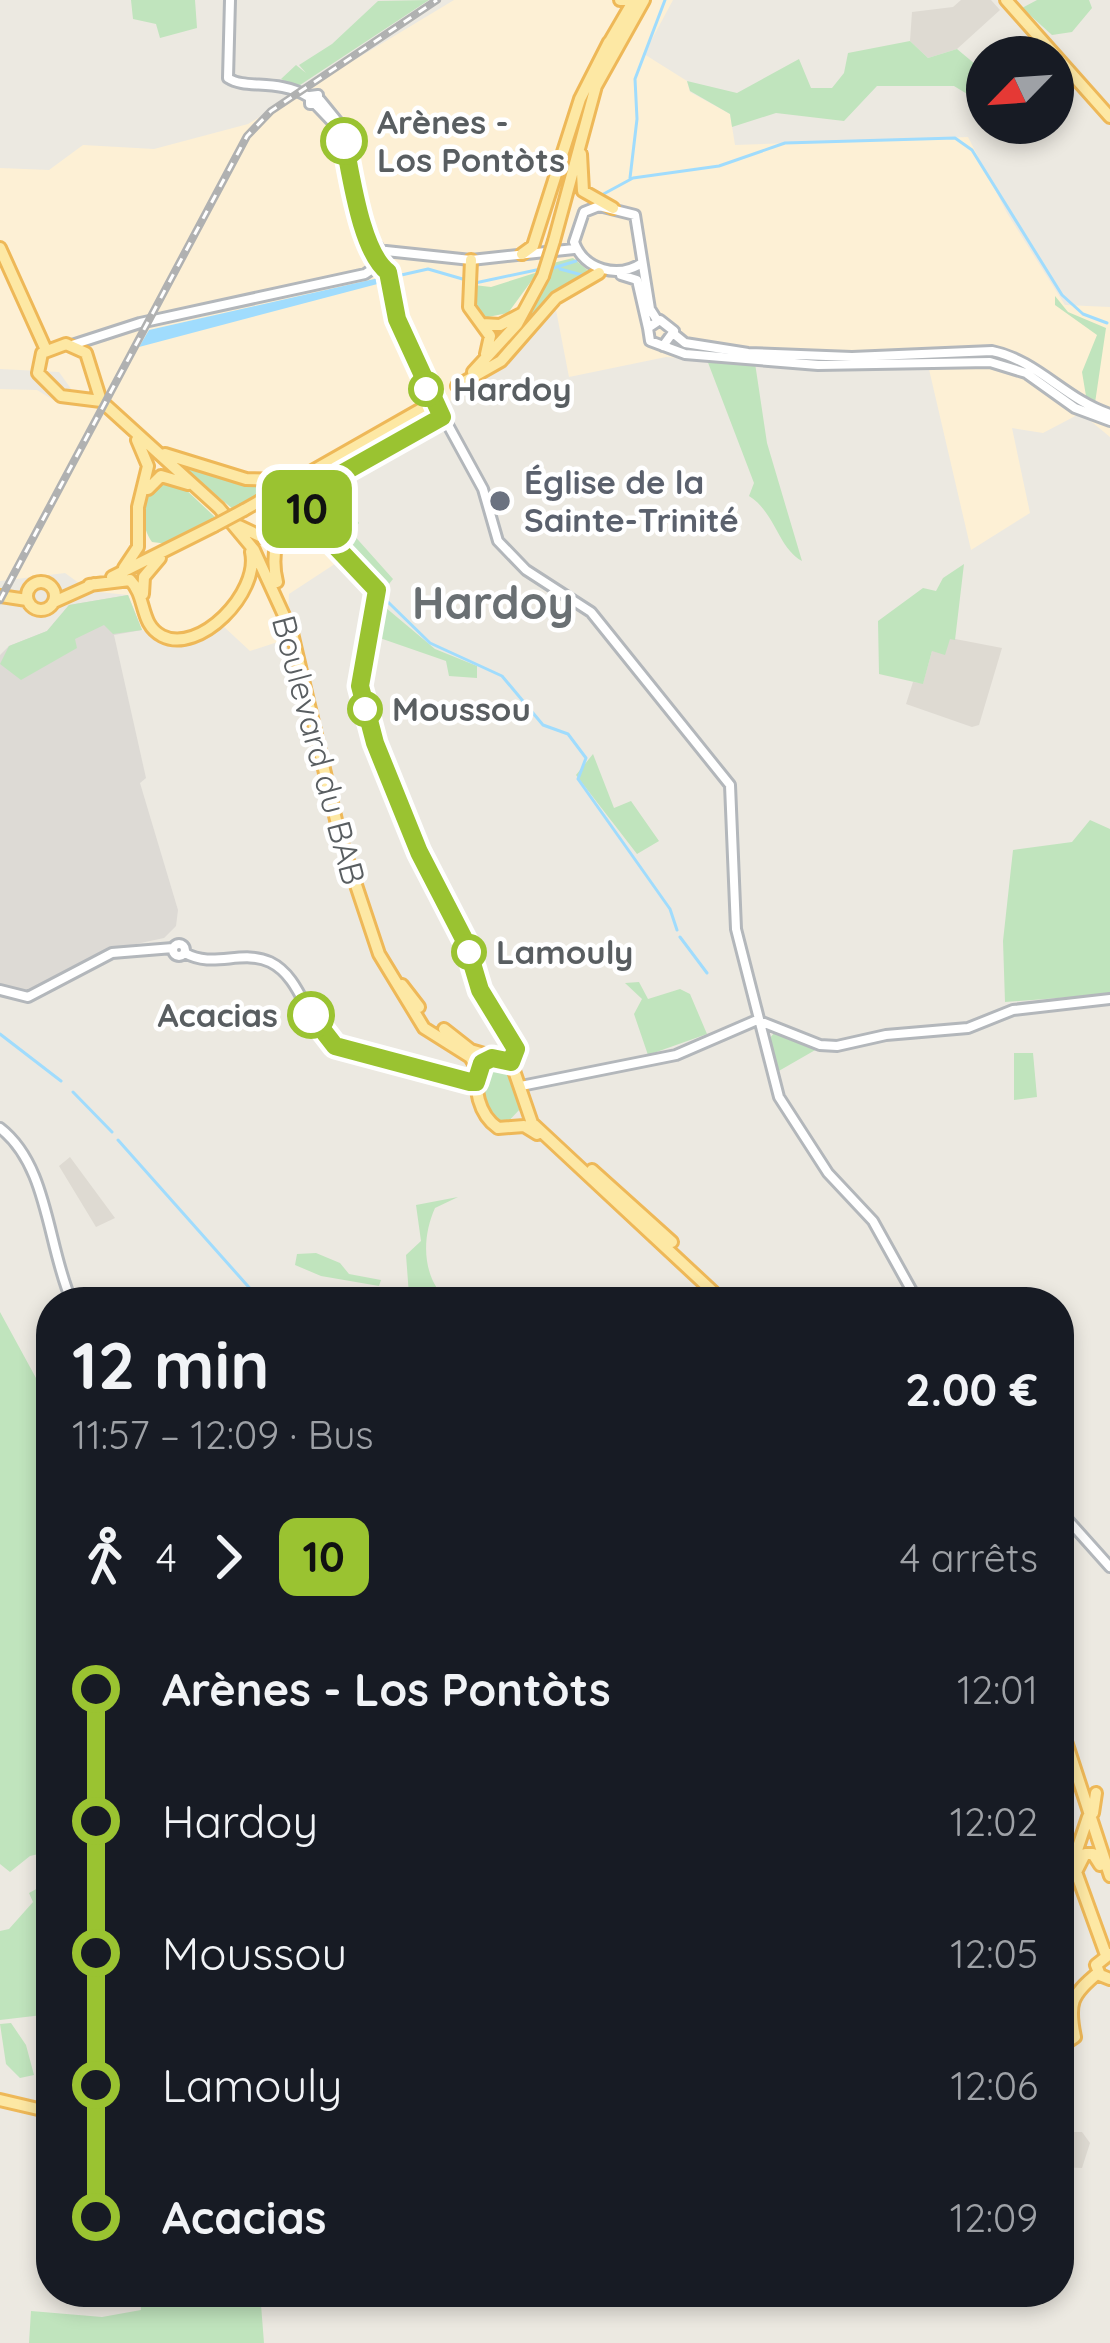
<!DOCTYPE html>
<html lang="fr">
<head>
<meta charset="utf-8">
<style>
  :root { --surface:#171b24; --page:#242831; --text:#f1f3f6; --muted:#9ea1a6 }
  body { margin:0; font-family:Quicksand,sans-serif; background:var(--page); color:var(--text); height:100vh; display:flex; flex-direction:column; font-size:45px; white-space:nowrap }
  * { box-sizing:border-box; margin:0 }
  p { font-size:39px; color:var(--muted) }
  .icon { flex:none; width:66px; height:66px; fill:none; stroke:currentColor; stroke-width:2; stroke-linecap:round; stroke-linejoin:round }
  .map { position:relative; flex:1; overflow:hidden }
  .side { position:absolute; left:36px; top:1287px; width:1038px; height:1020px; display:flex; flex-direction:column; background:var(--surface); border-radius:48px; box-shadow:0 6px 18px #0003 }
  .side>* { flex:none }
  .badge { padding:0 24px; border-radius:18px; font-size:42px; line-height:78px }
  .needle { width:78px; rotate:245deg }
  .fabs { position:absolute; left:966px; top:36px; display:grid; gap:24px }
  .fabs a { display:grid; place-items:center; width:108px; height:108px; border-radius:50%; background:var(--surface); box-shadow:0 6px 18px #0003; font-size:60px }
  .map>.badge { position:absolute; translate:-50% -50%; box-shadow:0 0 0 6px #fff }
  .legs { display:flex; align-items:center; gap:18px; height:132px; padding:0 36px; font-size:39px }
  .legs p { margin-inline-start:auto }
  .overview { display:flex; align-items:center; justify-content:space-between; height:204px; padding:0 36px }
  h1 { font-size:66px; font-weight:800; line-height:90px }
  ul { padding:0 36px; list-style:none }
  li { display:flex; align-items:center; gap:42px; height:132px; font-size:45px }
  li i { display:grid; place-items:center; width:18px; height:100%; margin:0 15px; background:currentColor }
  li i::after { content:''; width:30px; height:30px; margin:-15px; border:9px solid; border-radius:50%; background:var(--surface) }
  li p { margin-inline-start:auto }
  li:first-child i { background:linear-gradient(#0000 50%,currentColor 0) }
  li:last-child i { background:linear-gradient(currentColor 50%,#0000 0) }
  .map>svg:first-child { display:block }
</style>
</head>
<body>
<div class="map">
<svg width="1110" height="2343" viewBox="0 0 1110 2343">
  <rect width="100%" height="100%" fill="#ece9e1"/>
  <path fill="#fdf0d5" d="M454,0H673L644,54L687,81L690,92L730,114L735,145L968,137L1007,213L1065,305L1110,307V437L1081,413L1043,433L1012,428L1030,513L971,550L928,365L816,368L666,357L569,377L556,310L474,385L296,503L347,556L289,594L287,639L250,651L222,625L177,644L142,630L128,595L90,591L65,573L0,581V389L37,390L60,404L84,407L59,372L0,369V168L49,170L83,145L154,149L248,124Z"/>
  <path fill="#dddad5" d="M128,595L142,630L114,635L146,778L140,783L178,910L176,926L164,938L108,950L39,989L20,993L0,984V655L9,646L47,631L69,605Z"/>
  <path fill="#dedad2" d="M961,0H991L1000,10L957,49L928,58L910,41L912,12L953,7Z
    M950,638L1002,648L979,725L972,727L906,704L913,682L923,683L932,651Z
    M70,1157L115,1218L96,1227L59,1166Z
    M1059,2123L1067,2124V2132H1082L1090,2143L1082,2168L1059,2167Z"/>
  <path fill="#c0e4bd" d="M131,0H195L197,28L160,38L156,24L133,19Z
    M429,0L297,87L281,79L296,65L306,73L299,65L332,44L378,1Z
    M1037,0H1089L1092,8L1072,32L1052,35L1022,8Z
    M910,41L928,58L957,49L987,74V106L954,86H877L844,121L776,113L732,127L730,114L690,91L687,81L737,93L799,59L811,88H832L844,73L848,53Z
    M573,258L591,273L579,283L559,288L518,341L479,373L526,316L553,263Z
    M538,272L508,313L483,318L475,311L474,285L491,287Z
    M1055,296L1068,312L1106,328L1095,403L1087,402L1082,372L1097,335L1055,305Z
    M707,360L755,363L767,443L802,561C778,548 775,512 749,496L754,483Z
    M177,462L239,482L280,484L234,510Z
    M158,480L181,485L216,518L168,544L152,542C138,523 144,497 158,480Z
    M319,499L347,518L353,514L359,523L351,532L393,579L385,589L310,514Z
    M964,564L955,640L950,639L945,655L932,651L923,684L879,674L878,621L923,588L936,591L943,578Z
    M128,595L142,630L113,634L104,625L75,639L77,648L21,680L0,664L9,646L47,631L69,605Z
    M379,602L435,649L477,666V678L449,676L446,661L374,636Z
    M593,754L614,808L631,801L659,841L637,854L576,775Z
    M1090,820L1110,829V994L1005,1002L1003,941L1013,850L1072,842Z
    M639,982L648,999L680,989L690,994L707,1034L648,1055L634,1014L642,999L625,983Z
    M775,1032L816,1048L817,1049L777,1072L769,1039Z
    M1014,1053H1033L1037,1097L1014,1100Z
    M492,1063L512,1071L521,1108L506,1124L494,1121L480,1081Z
    M458,1197L435,1208C421,1239 422,1279 449,1302H419L409,1295L406,1255L421,1241L416,1205Z
    M316,1253L340,1263L349,1274L381,1280L379,1286L321,1276L295,1265L297,1254Z
    M0,1312L36,1378L51,1373V1851L30,1856L10,1872L0,1864Z
    M51,1881V2014L0,2020V1931L9,1929L33,1902L29,1893Z
    M11,2023L26,2045L34,2075L20,2078L6,2064L0,2024Z
    M140,2292H260L264,2343H29L31,2311L102,2317L141,2310Z"/>
  <path fill="#a0dcfd" d="M383,277L385,282L139,347L149,330Z"/>
  <g fill="none" stroke-linecap="round" stroke-linejoin="round">
    <path stroke="#a0dcfd" stroke-width="3" d="M630,178L637,119L635,79L665,0
      M598,197L633,178L719,166L785,143L955,138L972,150L1062,295L1083,314L1107,323
      M550,269L576,261
      M560,269L582,275
      M388,278L428,269L466,280
      M475,283L541,269
      M304,520L430,643L502,676L543,725L568,734L586,758L578,779L670,909L677,930
      M680,937L707,973
      M0,1034L61,1081
      M73,1092L112,1132
      M118,1140L262,1302"/>
    <defs>
      <path id="minor" d="M230,0L228,78C246,90 277,78 309,97
        M318,95V104H310V96Z
        M320,100L346,132L368,237L378,247
        M316,105L338,128L357,212
        M362,232L369,253
        M386,251L471,260L574,249
        M386,263L394,311L413,361L483,489L498,541L526,570L591,612L730,785L736,929L779,1097L828,1173L873,1221L918,1302
        M642,263C618,279 584,270 574,242L584,212L599,206L635,215L650,309L657,320
        M621,275L637,280L648,328
        M674,334L685,343L748,353L852,357L992,351C1037,360 1066,400 1110,414
        M72,345L140,323L365,274L377,266
        M663,346L674,331L660,320L648,328L650,341L685,354L818,365L990,362L1026,373L1075,408L1110,421
        M173 950a6 6 0 1 1 12 0a6 6 0 1 1-12 0Z
        M185,953C213,969 242,949 270,962C303,978 306,1025 335,1046L476,1082
        M0,990L28,997L112,953L173,948
        M521,1086L676,1055L757,1020L820,1045L837,1046L886,1035L968,1028L1013,1010L1110,999
        M0,1128C49,1166 47,1246 72,1302
        M1059,1510L1110,1567"/>
      <path id="major" d="M620,0H625
        M1006,0L1110,117
        M606,48L634,0
        M581,154L583,191L613,208
        M554,241L596,86L644,0
        M0,248L46,350
        M522,254L533,246L580,99L609,42
        M471,260L469,307L490,336L486,354
        M482,324L500,325L521,314
        M473,372L517,324L543,276
        M457,386L501,361L556,298L599,273
        M101,401L86,353L66,344L42,353L38,373L61,396L101,401L219,508L254,550L292,633L340,837L379,954L424,1028L470,1057L478,1070
        M165,454L246,479L292,480
        M148,489L161,476L188,484
        M244,510L423,408
        M239,526L262,537L276,532L285,512L277,501L264,502
        M124,568L138,547V507L148,466L137,440
        M112,577L214,526
        M27 596a14 14 0 1 1 28 0a14 14 0 1 1-28 0Z
        M277,582C267,544 288,502 316,476
        M89,585L130,580C147,597 139,624 162,636C199,655 260,593 251,552
        M143,594L144,577L160,558
        M0,596L27,600
        M54,602L94,584
        M402,985L419,1007
        M444,1029L472,1051
        M467,1049L511,1062L532,1123L724,1302
        M480,1065C472,1087 479,1115 498,1128L524,1126L537,1134
        M592,1170L672,1242
        M1059,1720L1110,1876
        M1093,1813L1096,1793
        M1073,1862L1088,1817
        M1100,1865L1093,1854H1085L1076,1872L1106,1955
        M1110,1954L1096,1965L1100,1975L1110,1979
        M1059,2048L1075,2037C1068,2004 1071,1995 1098,1973
        M0,2100L51,2112"/>
    </defs>
    <use href="#minor" stroke="#b3b7bb" stroke-width="14"/>
    <use href="#major" stroke="#eeb858" stroke-width="16"/>
    <use href="#minor" stroke="#fff" stroke-width="8"/>
    <use href="#major" stroke="#fde8a4" stroke-width="10"/>
    <defs>
      <path id="rail" d="M0,600L247,136L271,111L437,0"/>
    </defs>
    <use href="#rail" stroke="#b0b1b1" stroke-width="8"/>
    <use href="#rail" stroke="#fff" stroke-width="3" stroke-dasharray="9" stroke-linecap="butt"/>
    <defs>
      <path id="major-bridge" d="M543,276L554,241
        M423,408L442,396
        M214,526L244,510"/>
    </defs>
    <use href="#major-bridge" stroke="#eeb858" stroke-width="16" stroke-linecap="butt"/>
    <use href="#major-bridge" stroke="#fde8a4" stroke-width="10"/>
  </g>
  <g fill="none" stroke-linecap="round" stroke-linejoin="round">
    <defs>
      <path id="line-1" d="M311,1015L335,1046L470,1082H476L482,1063L492,1058L511,1062L516,1049L480,990L466,943L419,852L375,743L360,686L377,590L305,514L339,475L442,417L397,319L388,272C361,252 351,174 344,141"/>
    </defs>
    <use href="#line-1" stroke="#fff" stroke-width="27"/>
    <use href="#line-1" stroke="#9ac331" stroke-width="18"/>
  </g>
  <g fill="#fff" stroke="#9ac331" stroke-width="6">
    <circle cx="344" cy="141" r="21"/>
    <circle cx="426" cy="389" r="15"/>
    <circle cx="365" cy="709" r="15"/>
    <circle cx="469" cy="952" r="15"/>
    <circle cx="311" cy="1015" r="21"/>
  </g>
  <circle fill="#6b7280" stroke="#fff" stroke-width="4.5" cx="500" cy="501" r="12"/>
  <g text-anchor="middle" stroke-width="9" stroke-linejoin="round" paint-order="stroke">
    <g font-size="33" font-weight="bold" fill="#595e61" stroke="#fff" text-anchor="start">
      <text x="377" y="134">Arènes -<tspan x="377" dy="38">Los Pontòts</tspan></text>
      <text x="453" y="401">Hardoy</text>
      <text x="392" y="721">Moussou</text>
      <text x="496" y="964">Lamouly</text>
      <text x="278" y="1027" text-anchor="end">Acacias</text>
    </g>
    <g font-size="33" font-weight="bold" fill="#5b616d" stroke="#fff" text-anchor="start">
      <text x="524" y="494">Église de la<tspan x="524" dy="38">Sainte-Trinité</tspan></text>
    </g>
    <g font-size="33" fill="#595e61" stroke="#fff">
      <text transform="translate(319 750) rotate(75)" y="12">Boulevard du BAB</text>
    </g>
    <g font-size="45" font-weight="bold" fill="#6a7073" stroke="#fff">
      <text x="493" y="619">Hardoy</text>
    </g>
  </g>
</svg>
<div class="fabs">
<a><svg class="needle" viewBox="-14 -14 28 28"><path d="M0-13l5 13h-10z" fill="#e53935"/><path d="M0 13l5-13h-10z" fill="#9ea1a6"/></svg></a>
</div>
<b class="badge" style="left:307px;top:509px;background:#9ac331;color:#111">10</b>
<section class="side">
<div class="overview"><div><h1>12 min</h1><p>11:57 – 12:09 · Bus</p></div><b>2.00 €</b></div>
<div class="legs"><svg class="icon" aria-label="walk" viewBox="0 0 24 24"><circle cx="13" cy="4" r="2"/><path d="M13 8l-2 6 4 7M11 14l-3 7M7 12l3-4h3l4 4"/></svg>4<svg class="icon" aria-label="forward" viewBox="0 0 24 24"><path d="M9 5l7 7-7 7"/></svg><b class="badge" style="background:#9ac331;color:#111">10</b><p>4 arrêts</p></div>
<ul>
<li><i style="color:#9ac331"></i><b>Arènes - Los Pontòts</b><p>12:01</p></li>
<li><i style="color:#9ac331"></i><span>Hardoy</span><p>12:02</p></li>
<li><i style="color:#9ac331"></i><span>Moussou</span><p>12:05</p></li>
<li><i style="color:#9ac331"></i><span>Lamouly</span><p>12:06</p></li>
<li><i style="color:#9ac331"></i><b>Acacias</b><p>12:09</p></li>
</ul>
</section>
</div>
</body>
</html>
